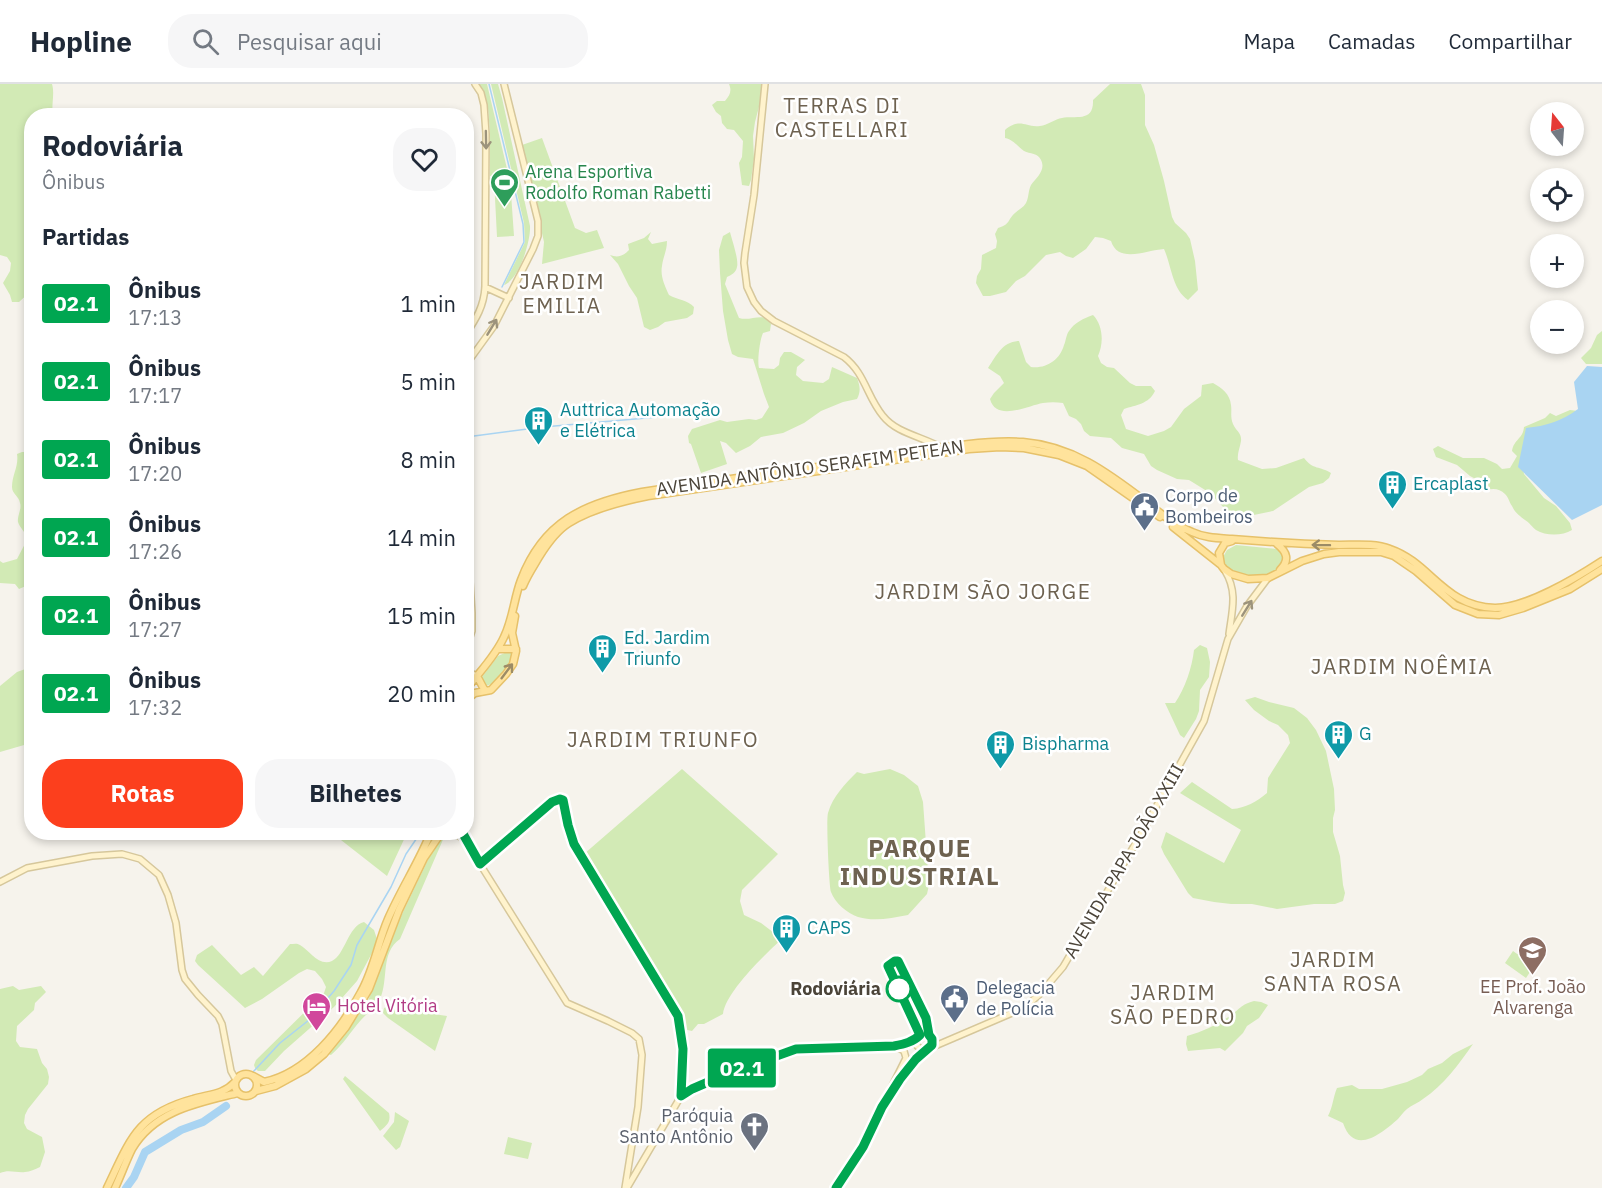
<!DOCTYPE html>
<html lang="pt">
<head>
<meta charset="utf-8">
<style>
  :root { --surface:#fff; --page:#f6f6f7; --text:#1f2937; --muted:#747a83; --line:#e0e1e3; --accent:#fc3f1d }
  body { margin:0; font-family:"IBM Plex Sans",sans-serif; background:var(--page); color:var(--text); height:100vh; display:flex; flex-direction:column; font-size:22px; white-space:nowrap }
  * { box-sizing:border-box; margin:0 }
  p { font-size:20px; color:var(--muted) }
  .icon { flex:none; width:33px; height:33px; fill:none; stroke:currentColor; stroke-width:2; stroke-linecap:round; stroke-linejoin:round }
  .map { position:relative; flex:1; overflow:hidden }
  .details { position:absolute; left:24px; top:24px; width:450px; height:732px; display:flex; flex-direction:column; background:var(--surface); border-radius:24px; box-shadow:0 3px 9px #0003 }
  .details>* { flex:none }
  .badge { padding:0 12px; border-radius:4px; font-size:21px; line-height:39px }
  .needle { width:39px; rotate:343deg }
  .buttons { position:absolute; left:1530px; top:18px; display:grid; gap:12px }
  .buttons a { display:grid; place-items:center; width:54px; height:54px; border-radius:50%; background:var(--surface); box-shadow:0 3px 9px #0003; font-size:30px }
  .map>.badge { position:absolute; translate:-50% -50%; box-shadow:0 0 0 3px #fff }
  h2 { padding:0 18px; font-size:22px; line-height:54px }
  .round { display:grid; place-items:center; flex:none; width:63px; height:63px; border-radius:24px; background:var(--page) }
  .head { display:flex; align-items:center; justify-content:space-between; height:102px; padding:0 18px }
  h1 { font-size:28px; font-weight:700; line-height:45px }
  .action { display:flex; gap:12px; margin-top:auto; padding:12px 18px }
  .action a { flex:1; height:69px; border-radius:24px; background:var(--accent); color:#fff; font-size:24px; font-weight:700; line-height:69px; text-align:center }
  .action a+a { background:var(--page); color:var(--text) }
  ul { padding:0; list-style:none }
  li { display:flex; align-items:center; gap:18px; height:78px; padding:0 18px }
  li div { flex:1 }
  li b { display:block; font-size:22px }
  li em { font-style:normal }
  li .badge { min-width:66px; font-weight:700; text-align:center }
  header { display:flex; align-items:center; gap:36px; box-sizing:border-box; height:84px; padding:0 30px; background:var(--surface); border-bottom:2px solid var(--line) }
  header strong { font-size:28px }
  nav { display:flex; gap:33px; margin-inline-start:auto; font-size:21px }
  .search { width:420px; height:54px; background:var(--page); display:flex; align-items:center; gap:15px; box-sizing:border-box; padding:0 21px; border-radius:24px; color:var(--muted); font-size:22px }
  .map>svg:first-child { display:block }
</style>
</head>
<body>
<header>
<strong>Hopline</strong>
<div class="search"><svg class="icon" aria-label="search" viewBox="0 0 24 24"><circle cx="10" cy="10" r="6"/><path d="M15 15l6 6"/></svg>Pesquisar aqui</div>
<nav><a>Mapa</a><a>Camadas</a><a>Compartilhar</a></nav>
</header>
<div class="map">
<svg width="1602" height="1104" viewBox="0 0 1602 1104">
  <rect width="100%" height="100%" fill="#f6f3ec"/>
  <path fill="#d2eab5" d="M0,0H52C55,10 51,21 53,31L32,32L31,151C27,160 22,175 25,184C29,194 31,196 30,208L19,218H12L10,211L3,199L10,187L11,179L7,173L0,171Z
    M479,0H487L508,89L490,92V48L488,24Z
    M491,0H498L502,14L530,142C531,157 519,196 504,201L525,158L524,139Z
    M729,0H765L755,38L753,52L754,75L751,96L749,102L742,101L739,79L742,73L743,57L734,46L727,45L722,39L721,32L716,28L712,21L717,17H725C730,11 732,7 729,0Z
    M1110,0H1141L1145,11V41L1154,61L1164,97L1172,133L1175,139L1186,149L1190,155L1195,177L1198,206L1188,216C1172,205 1172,183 1164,165C1147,166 1118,180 1111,157L1103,154L1095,153L1086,165L1073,174L1066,172L1060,168L1046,171L1025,192L1016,197L1006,208L990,212H983L976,199L977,192L981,185L982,171L996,164L997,157L995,150L998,144C1011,140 1007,136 1015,129C1019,125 1023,124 1026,119C1029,113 1028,107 1031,101C1037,93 1046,86 1041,76C1038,69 1030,70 1024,67C1017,62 1014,56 1005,54V46C1021,33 1025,44 1040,42C1048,41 1055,35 1062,34C1075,31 1094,39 1093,16Z
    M542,54L575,144L586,149L597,146L604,164L542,180L544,158L522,61Z
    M494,95H510L514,152L497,153Z
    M651,148L648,155L652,160L667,157C667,167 663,173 662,182C660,192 665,202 669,211C678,216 688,216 694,223L693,230L687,234L665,238L658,243L650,246L644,243L637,214L629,202L618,180L610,171C618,174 623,172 629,166L628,160L644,154Z
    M730,148C732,156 739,176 737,183C736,189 731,191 727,193L725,200L739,234C749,237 757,231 767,234L771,240L770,247L763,249C760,255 757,277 759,284L774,285L779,281L780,274L784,268H791L805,276L797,283L796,291L803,297L823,299L829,295L832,283L857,294C860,302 861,307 857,315L843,318L821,327L804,339L783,349L761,353L750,362L736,369L726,359L720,357L727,380L701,389L691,360L689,359L688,352L692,345L720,336L727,338L749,335L756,336L762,334L769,323L764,310L753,275L738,273L732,270L728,256L723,227L720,189L719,166L723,152Z
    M1093,231C1103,241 1104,259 1098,272L1101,279L1107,283L1114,284L1130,299L1136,302H1151L1155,307C1149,320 1136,321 1124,325L1121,331L1126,345L1148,352L1164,347L1171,343L1184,325L1201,312L1202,301L1213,299C1222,304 1230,310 1231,321C1232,327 1230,333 1233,340C1236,347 1242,349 1241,357C1240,364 1237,369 1238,376L1262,385L1276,384L1304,374C1313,386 1320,382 1331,389L1329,394L1323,399L1309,403L1273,427L1244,433L1230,429L1225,425L1210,409L1189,396L1177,395L1157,386L1151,382L1144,370L1122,364L1111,354L1090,352L1084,347L1081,340L1076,335L1069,332L1063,319C1056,318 1050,318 1043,319C1027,322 996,338 990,315L994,309L1004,299L1000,292L988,284C997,271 1002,258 1019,257L1026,278L1031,283C1046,285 1060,276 1064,261C1066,257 1066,251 1069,247C1074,239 1084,234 1093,231Z
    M1602,247V280H1586L1581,274L1591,264L1597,251Z
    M1570,326L1578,327L1523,383L1524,390L1544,414L1556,422L1570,439L1572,446C1562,452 1546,452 1536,446C1532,443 1529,438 1525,436C1520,432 1515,429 1512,422C1509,418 1509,414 1505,410C1500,405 1494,404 1487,406L1483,399L1470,392L1457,381L1436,373L1433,365L1438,362L1463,374H1484L1497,380L1502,385L1510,384L1517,372L1512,367C1514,355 1523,355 1524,343L1545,334L1550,329L1556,332Z
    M22,368H29L31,370L32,497L26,502L19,505L15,500L0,499V477L3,479L17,475L28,454C25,448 20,444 18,438C17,432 22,425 20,419C19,412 12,410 12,403C12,391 19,382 17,370Z
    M1236,461L1277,465L1283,471L1285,478C1276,495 1238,500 1226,482C1224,480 1224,476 1223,473L1227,466Z
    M1200,561L1207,564L1210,578L1209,593L1200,606L1199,627L1196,635L1184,654L1180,651L1165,619H1175C1185,604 1192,584 1194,566Z
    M509,567L513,570C509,583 500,598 486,602L483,598L482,593L498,572Z
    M31,583V659L0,668V602L17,588Z
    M1255,613L1269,618L1294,624L1307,634L1316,646L1326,667L1334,705L1335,726L1333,734V748L1340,772L1343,801L1345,809L1343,817L1335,820H1314L1277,825L1252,820H1231L1214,818L1193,814L1188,809L1164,770L1161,763L1166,748L1224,779L1241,746L1180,709L1192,698L1232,725C1246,724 1256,718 1267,709L1268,694L1290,659L1288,651L1278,641L1269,637L1254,626L1245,616Z
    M682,685L778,770L742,806L740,817L744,831L761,839L782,855C765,870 725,909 723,930L704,940H698L692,947L683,945L680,927L647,870L584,770Z
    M890,685L904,691L918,702L923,718L929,801L927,810L908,831C891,834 875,838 858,833C847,829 835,819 831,808C829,802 826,735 828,729C833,712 845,700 857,688L864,690Z
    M332,749H407L387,792Z
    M445,751L400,855C380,869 389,895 380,915C377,923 367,929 361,936C351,947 343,961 331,971L328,970L368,917L392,851L436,759L441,753Z
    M364,838L374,846L377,855L372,869L357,897L334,923L284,967L265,987H258L255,984L254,981L256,976L324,909L326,903L322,895L315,887L307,885L299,889L262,915L245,924L198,881L195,877L197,871L212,861L241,891L254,883L263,892L290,860C294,860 297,859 300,861C309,866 319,883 332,877C345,871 348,842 364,838Z
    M1513,867L1534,882L1526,894L1505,879Z
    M13,902L19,906L41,902L46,908L35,919L34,926L17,942L16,957L20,963L37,965L42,979L47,985L49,993L48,1000L28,1025L25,1031L24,1039L27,1045L42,1053L45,1068L40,1083C35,1085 30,1088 25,1088C16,1089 9,1085 0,1089V905Z
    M1254,917L1261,918L1268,921L1259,934L1247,942L1243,949L1225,967L1220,964L1188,967L1186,960L1187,952C1202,948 1216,941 1230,932C1240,925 1240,921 1254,917Z
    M386,923L447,932L435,967L388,934L383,929L384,924Z
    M1473,960C1459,980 1444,1001 1423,1015C1418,1019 1412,1021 1407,1025C1403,1028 1401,1032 1398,1035C1381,1050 1354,1072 1343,1039L1328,1032C1333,1023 1333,1013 1337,1004L1352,1001L1359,1005H1382L1407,998L1422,991L1428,985L1442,979L1453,970Z
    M345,992L389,1029C391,1038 387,1041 380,1047L343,995Z
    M395,1028L409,1037L400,1063L396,1066L383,1052L394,1038Z
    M508,1053L532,1059L528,1075L504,1070Z"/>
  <path fill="#a9d4f2" d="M1587,282L1602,283V421L1572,436L1518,383L1526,344C1546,342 1562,337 1578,325L1574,298Z"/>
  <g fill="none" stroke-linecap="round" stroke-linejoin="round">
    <path stroke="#a9d4f2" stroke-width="1.5" d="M489,0L523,140L524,158L502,203
      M474,352L543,343L658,333
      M253,988L280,959L309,936L334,907L351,881L357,861L391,803L406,770L421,748"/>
    <path stroke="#a9d4f2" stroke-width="8" d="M126,1104L134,1093L145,1068L181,1046L203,1038L226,1022"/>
    <defs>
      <path id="secondary" d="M765,0L754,111L745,169L744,179L747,203L754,218L761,227L774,237L844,273C865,289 867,313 883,332C897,350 925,353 944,365
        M485,203L509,214
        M466,250C476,235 484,222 485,203L486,50L484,21L481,9L475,0
        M466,312L468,278L494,242L533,165L538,152V137L504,0
        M466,351V363
        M466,436L472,529V547L466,565
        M1225,487C1238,508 1232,527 1229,550
        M466,587L477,592
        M454,748L464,756
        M462,748L480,780L567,919L608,937L632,949L639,955L642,971L638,1023L625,1104
        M0,798L27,784L92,772L122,770L140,775L159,791L168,811L176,839L182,886L185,895L198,911L218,932L222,940L231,987L236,996
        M917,954V962L921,965L926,966
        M928,965L1012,929L1027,921L1039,911L1063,883L1141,750L1204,637L1228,555L1247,522L1268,494
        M891,1004L906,974L904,967L894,962
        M627,1104L681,1012L692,1005L729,989L800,964L894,962L908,959L922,950L929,951L932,958C930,965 913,979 907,987C897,998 890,1011 883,1023
        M836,1104L863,1063L884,1021"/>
      <path id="primary" d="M1173,443L1221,481
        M1232,457L1225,459L1219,469L1221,481L1224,485L1231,490L1248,495L1268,494L1302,477L1324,470L1339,468H1381L1394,472L1416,487L1455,521L1478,530L1499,531L1523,524L1570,505L1602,485
        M1277,460C1287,468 1290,476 1280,486
        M523,502C527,492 533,483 539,473C547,460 556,447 569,439C591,425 623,417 648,412L969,365L1000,363L1024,364L1059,371L1087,382L1160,433
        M498,565H516
        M477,592L485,607
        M466,606C479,588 495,573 504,553C513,535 514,514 521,496C543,438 584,419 642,408C719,396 797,386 875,375C922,368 975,355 1023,358C1072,362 1107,388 1145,417C1160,429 1174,441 1192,448C1205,454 1218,454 1232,455C1268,458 1303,460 1339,461C1356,461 1375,459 1390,465C1431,479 1444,523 1495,524C1526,524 1576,494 1602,477
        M466,616L475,609L491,606L506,590L513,580L516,567L512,549L515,532
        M235 1001a11 11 0 1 1 22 0a11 11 0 1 1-22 0Z
        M253,992L264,998C307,989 341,946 361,908C374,885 378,858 388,835C401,805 419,778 431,748
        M256,1007L275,1002L306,985L324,970L346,943L369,905L399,826L424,774L441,749
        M107,1104C130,1056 137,1030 193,1015C209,1010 223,1011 235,998
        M115,1104C121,1091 126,1077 132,1065C155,1026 198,1019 238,1009"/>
    </defs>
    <use href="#secondary" stroke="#d6c79b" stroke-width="8"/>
    <use href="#primary" stroke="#e6c16a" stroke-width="9"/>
    <use href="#secondary" stroke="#fff3cd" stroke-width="5"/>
    <use href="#primary" stroke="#ffe39c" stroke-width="6"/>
  </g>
  <defs><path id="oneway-shaft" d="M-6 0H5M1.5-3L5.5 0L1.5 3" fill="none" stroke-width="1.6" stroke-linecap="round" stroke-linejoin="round" transform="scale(1.5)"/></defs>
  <g stroke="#9c937c">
    <use href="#oneway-shaft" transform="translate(486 56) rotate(89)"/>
    <use href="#oneway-shaft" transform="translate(492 243) rotate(-59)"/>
    <use href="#oneway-shaft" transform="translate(1247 524) rotate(-58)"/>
  </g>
  <g stroke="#9c8c66">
    <use href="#oneway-shaft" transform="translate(1321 461) rotate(-179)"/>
    <use href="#oneway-shaft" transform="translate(507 587) rotate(-53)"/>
  </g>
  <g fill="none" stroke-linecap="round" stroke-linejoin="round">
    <defs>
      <path id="line" d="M462,748L480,780L552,718L560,715L563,716L568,741L574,760L678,932L683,965L681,1012L692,1005L729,989L796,965L894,962C904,960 913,958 920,951L888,882L895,877H898L926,934L929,951L932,955V961L916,975L900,995L882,1023L863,1063L836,1104"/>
    </defs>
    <use href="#line" stroke="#fff" stroke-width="14"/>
    <use href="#line" stroke="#00a651" stroke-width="9"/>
  </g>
  <defs>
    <symbol id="stadium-pin" viewBox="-11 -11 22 30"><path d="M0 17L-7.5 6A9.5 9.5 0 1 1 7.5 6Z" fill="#2e9e5b" stroke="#fff"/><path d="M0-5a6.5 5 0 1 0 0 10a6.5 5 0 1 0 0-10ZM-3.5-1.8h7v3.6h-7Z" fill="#fff"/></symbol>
    <symbol id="building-pin" viewBox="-11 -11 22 30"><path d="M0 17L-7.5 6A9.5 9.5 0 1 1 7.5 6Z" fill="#0f9aa8" stroke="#fff"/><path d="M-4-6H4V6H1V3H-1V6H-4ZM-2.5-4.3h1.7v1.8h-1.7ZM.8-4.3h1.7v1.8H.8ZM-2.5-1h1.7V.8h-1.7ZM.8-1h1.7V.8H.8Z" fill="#fff"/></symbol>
    <symbol id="civic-pin" viewBox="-11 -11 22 30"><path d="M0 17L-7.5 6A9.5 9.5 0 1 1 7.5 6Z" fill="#5c6f8a" stroke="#fff"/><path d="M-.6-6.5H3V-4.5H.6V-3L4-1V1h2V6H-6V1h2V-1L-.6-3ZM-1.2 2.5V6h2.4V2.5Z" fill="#fff"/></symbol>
    <symbol id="school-pin" viewBox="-11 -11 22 30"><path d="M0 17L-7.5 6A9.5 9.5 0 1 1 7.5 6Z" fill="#8d6e63" stroke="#fff"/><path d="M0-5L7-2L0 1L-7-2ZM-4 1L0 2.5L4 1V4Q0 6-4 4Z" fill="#fff"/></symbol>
    <symbol id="hotel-pin" viewBox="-11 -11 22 30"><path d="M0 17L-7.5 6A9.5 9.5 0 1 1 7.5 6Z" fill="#d1479c" stroke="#fff"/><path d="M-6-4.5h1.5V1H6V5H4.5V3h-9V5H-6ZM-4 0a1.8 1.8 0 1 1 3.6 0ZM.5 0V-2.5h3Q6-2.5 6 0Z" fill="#fff"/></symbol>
    <symbol id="church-pin" viewBox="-11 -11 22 30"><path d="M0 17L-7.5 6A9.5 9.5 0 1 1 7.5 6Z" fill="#6b7280" stroke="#fff"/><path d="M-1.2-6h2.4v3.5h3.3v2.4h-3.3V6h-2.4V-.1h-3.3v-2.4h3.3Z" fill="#fff"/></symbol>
  </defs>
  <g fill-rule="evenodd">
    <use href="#stadium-pin" x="488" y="82" width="33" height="45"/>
    <use href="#building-pin" x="522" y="320" width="33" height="45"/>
    <use href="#building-pin" x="1376" y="384" width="33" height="45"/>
    <use href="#civic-pin" x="1128" y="406" width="33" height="45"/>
    <use href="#building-pin" x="586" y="548" width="33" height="45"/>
    <use href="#building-pin" x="1322" y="634" width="33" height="45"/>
    <use href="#building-pin" x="984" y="644" width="33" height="45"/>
    <use href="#building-pin" x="770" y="828" width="33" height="45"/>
    <use href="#school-pin" x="1516" y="850" width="33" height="45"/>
    <use href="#civic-pin" x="938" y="898" width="33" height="45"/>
    <use href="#hotel-pin" x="300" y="906" width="33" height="45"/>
    <use href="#church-pin" x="738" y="1026" width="33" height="45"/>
  </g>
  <circle fill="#fff" stroke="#00a651" stroke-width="3" cx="899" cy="905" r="12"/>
  <g text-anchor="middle" stroke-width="5" stroke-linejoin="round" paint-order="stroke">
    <g font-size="18" fill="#27864d" stroke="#fff" text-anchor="start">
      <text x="525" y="94">Arena Esportiva<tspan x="525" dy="21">Rodolfo Roman Rabetti</tspan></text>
    </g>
    <g font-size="18" fill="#0d838f" stroke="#fff" text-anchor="start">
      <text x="560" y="332">Auttrica Automação<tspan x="560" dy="21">e Elétrica</tspan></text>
      <text x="1413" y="406">Ercaplast</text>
      <text x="624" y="560">Ed. Jardim<tspan x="624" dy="21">Triunfo</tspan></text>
      <text x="1359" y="656">G</text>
      <text x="1022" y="666">Bispharma</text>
      <text x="807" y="850">CAPS</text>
    </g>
    <g font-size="18" fill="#4b4439" stroke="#fff">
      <text transform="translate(810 384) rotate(-8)" y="6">AVENIDA ANTÔNIO SERAFIM PETEAN</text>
      <text transform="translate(1124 777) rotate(-60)" y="6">AVENIDA PAPA JOÃO XXIII</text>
    </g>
    <g font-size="18" fill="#4e5e75" stroke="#fff" text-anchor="start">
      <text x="1165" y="418">Corpo de<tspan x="1165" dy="21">Bombeiros</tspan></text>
      <text x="976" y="910">Delegacia<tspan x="976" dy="21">de Polícia</tspan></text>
    </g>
    <g font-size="18" fill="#785e54" stroke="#fff">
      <text x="1533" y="909">EE Prof. João<tspan x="1533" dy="21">Alvarenga</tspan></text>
    </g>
    <g font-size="18" font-weight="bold" fill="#4b4439" stroke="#fff" text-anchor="end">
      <text x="881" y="911">Rodoviária</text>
    </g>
    <g font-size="18" fill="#b23c85" stroke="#fff" text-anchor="start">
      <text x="337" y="928">Hotel Vitória</text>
    </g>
    <g font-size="18" fill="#5b616d" stroke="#fff" text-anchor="end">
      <text x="733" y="1038">Paróquia<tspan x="733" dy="21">Santo Antônio</tspan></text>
    </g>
    <g font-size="21" letter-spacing="1.5" fill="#6e6250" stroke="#fff">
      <text x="842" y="29">TERRAS DI<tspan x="842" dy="24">CASTELLARI</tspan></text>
      <text x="562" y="205">JARDIM<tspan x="562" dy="24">EMILIA</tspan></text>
      <text x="983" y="515">JARDIM SÃO JORGE</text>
      <text x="1402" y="590">JARDIM NOÊMIA</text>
      <text x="663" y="663">JARDIM TRIUNFO</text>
      <text x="1333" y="883">JARDIM<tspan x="1333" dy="24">SANTA ROSA</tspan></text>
      <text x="1173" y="916">JARDIM<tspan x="1173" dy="24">SÃO PEDRO</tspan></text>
    </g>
    <g font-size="24" font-weight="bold" letter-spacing="1.5" fill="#6e6250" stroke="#fff">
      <text x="920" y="773">PARQUE<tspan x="920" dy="28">INDUSTRIAL</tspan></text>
    </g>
  </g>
</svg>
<div class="buttons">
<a><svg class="needle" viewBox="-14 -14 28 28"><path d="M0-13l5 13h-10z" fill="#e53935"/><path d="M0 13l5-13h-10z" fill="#747a83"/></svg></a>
<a><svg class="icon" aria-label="locate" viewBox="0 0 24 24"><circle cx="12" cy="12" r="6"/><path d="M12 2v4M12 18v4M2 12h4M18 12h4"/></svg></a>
<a>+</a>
<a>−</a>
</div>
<b class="badge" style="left:742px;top:984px;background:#00a651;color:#fff">02.1</b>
<section class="details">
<div class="head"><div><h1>Rodoviária</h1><p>Ônibus</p></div><a class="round"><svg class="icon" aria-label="heart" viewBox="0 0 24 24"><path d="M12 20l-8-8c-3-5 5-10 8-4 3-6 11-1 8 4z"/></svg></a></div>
<h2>Partidas</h2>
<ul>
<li><span class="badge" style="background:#00a651;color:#fff">02.1</span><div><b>Ônibus</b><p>17:13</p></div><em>1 min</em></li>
<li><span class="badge" style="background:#00a651;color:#fff">02.1</span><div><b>Ônibus</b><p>17:17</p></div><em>5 min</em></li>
<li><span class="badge" style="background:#00a651;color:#fff">02.1</span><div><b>Ônibus</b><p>17:20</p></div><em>8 min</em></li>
<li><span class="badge" style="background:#00a651;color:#fff">02.1</span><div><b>Ônibus</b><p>17:26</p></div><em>14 min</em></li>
<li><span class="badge" style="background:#00a651;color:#fff">02.1</span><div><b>Ônibus</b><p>17:27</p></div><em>15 min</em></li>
<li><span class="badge" style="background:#00a651;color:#fff">02.1</span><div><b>Ônibus</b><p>17:32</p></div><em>20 min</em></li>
</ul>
<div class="action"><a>Rotas</a><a>Bilhetes</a></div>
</section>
</div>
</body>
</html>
